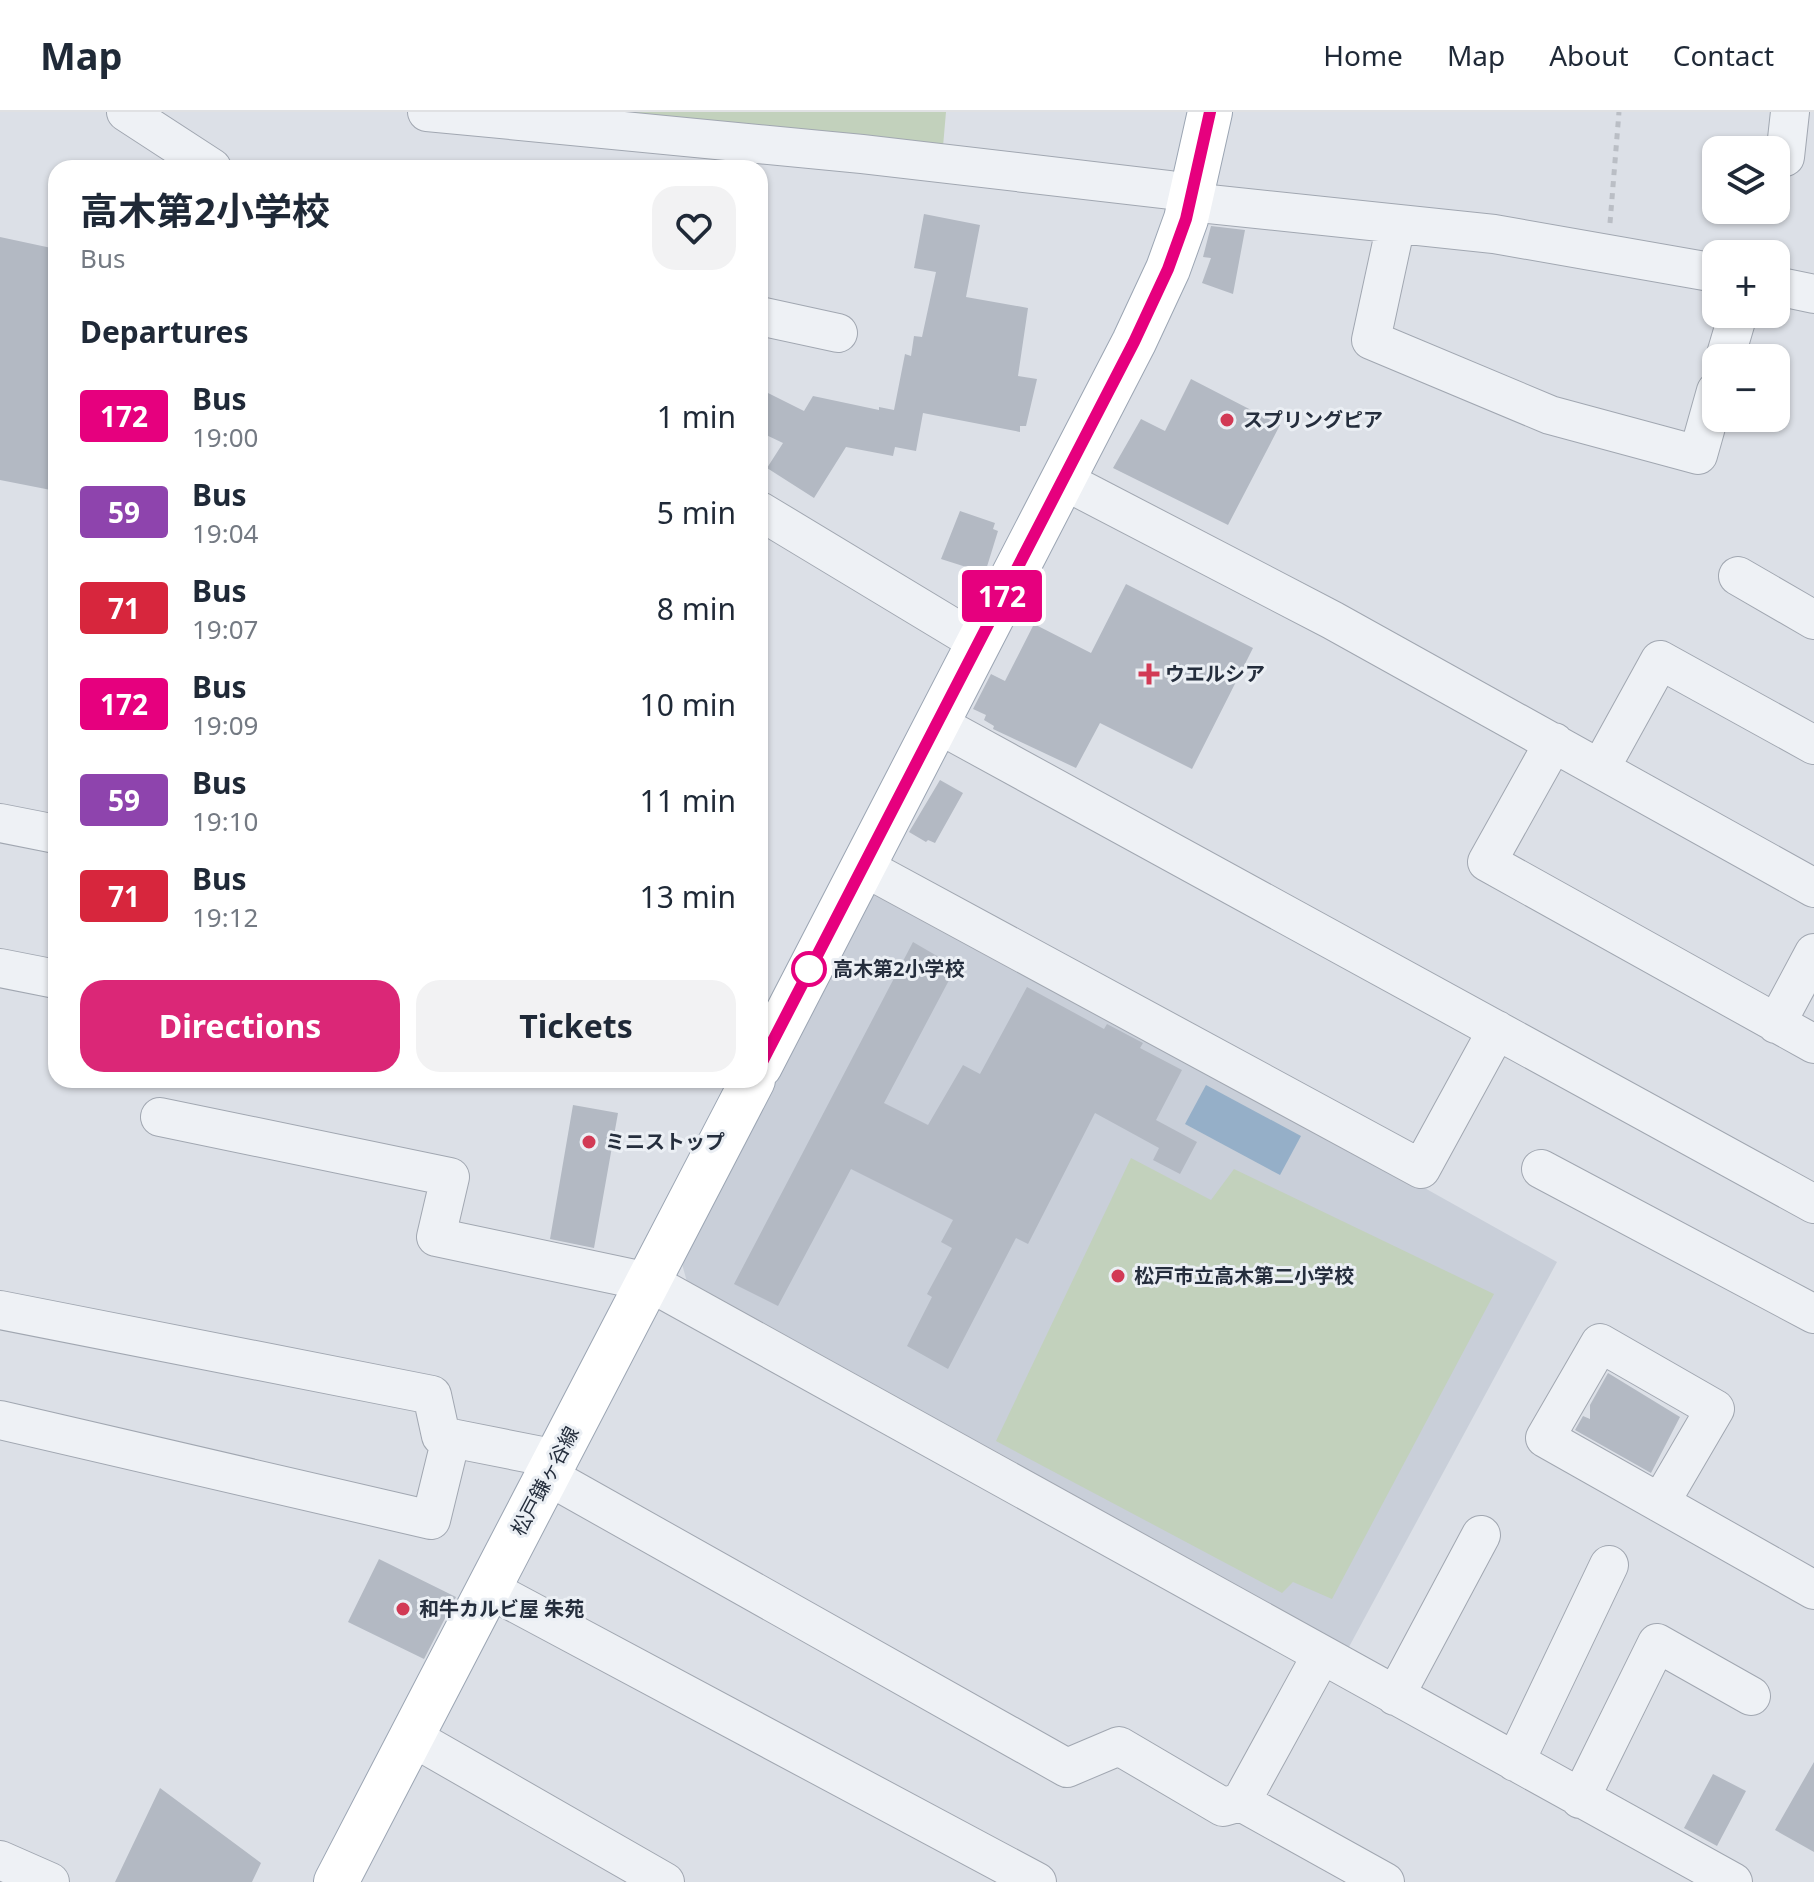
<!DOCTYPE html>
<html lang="en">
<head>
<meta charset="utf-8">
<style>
  :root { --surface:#fff; --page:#f2f2f3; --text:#1f2937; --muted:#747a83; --line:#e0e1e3; --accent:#db2777 }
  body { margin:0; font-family:"Noto Sans","Noto Sans JP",sans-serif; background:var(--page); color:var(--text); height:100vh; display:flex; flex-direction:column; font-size:30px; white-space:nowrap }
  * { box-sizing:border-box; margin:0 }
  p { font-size:26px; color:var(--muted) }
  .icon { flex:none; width:44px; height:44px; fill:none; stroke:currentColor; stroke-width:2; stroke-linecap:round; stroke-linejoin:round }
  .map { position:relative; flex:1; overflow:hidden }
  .side { position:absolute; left:48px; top:48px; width:720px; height:928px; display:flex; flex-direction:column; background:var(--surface); border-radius:24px; box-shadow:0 2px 6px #0004 }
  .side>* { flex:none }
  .badge { padding:0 16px; border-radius:6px; font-size:28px; line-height:52px }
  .controls { position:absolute; left:1702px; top:24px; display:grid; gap:16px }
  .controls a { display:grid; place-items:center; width:88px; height:88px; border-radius:16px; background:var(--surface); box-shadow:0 2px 6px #0004; font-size:40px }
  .map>.badge { position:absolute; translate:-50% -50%; box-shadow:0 0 0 4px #fff }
  h2 { padding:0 32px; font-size:30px; line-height:72px }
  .round { display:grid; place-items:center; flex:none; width:84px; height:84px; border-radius:24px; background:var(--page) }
  .overview { display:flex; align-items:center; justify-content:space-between; height:136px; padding:0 32px }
  h1 { font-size:38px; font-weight:700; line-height:60px }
  .action { display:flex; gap:16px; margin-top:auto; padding:16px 32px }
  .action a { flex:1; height:92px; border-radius:24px; background:var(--accent); color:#fff; font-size:32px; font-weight:700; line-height:92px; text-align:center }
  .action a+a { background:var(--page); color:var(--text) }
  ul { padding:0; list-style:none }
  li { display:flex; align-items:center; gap:24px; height:96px; padding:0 32px }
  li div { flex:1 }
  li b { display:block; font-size:30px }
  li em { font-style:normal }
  li .badge { min-width:88px; font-weight:700; text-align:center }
  header { display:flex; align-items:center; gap:48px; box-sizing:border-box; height:112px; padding:0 40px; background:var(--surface); border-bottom:2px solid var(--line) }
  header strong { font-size:38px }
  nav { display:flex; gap:44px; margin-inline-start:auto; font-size:28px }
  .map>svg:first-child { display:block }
</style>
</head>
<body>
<header>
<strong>Map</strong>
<nav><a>Home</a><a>Map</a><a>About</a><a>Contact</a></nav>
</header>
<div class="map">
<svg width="1814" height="1770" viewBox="0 0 1814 1770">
  <rect width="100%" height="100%" fill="#dce0e7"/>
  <path fill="#c9cfd9" d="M886,775L1557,1150L1343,1546L689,1177L682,1152L873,781Z"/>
  <path fill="#c2d1bc" d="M537,0H946L942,46Z
    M1131,1046L1211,1088L1234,1057L1494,1182L1332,1487L1293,1470L1282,1481L996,1329Z"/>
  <path fill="#95afc8" d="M1206,973L1301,1024L1280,1063L1185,1012Z"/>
  <path fill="#b3b9c3" d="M924,102L980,113L966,185L1028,196L1018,264L1037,267L1026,314H1020V320L923,301L916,339L895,335L893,344L846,335L814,386L767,356L783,331L760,320V277L804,299L813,284L879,298V295L894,298L905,242L911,244L914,224L922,225L936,160L914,156Z
    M1211,114L1245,118L1233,182L1202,171L1211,146L1203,145Z
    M0,125L56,137V379L0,368Z
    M1191,267L1280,313L1228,413L1113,356L1141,307L1165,319Z
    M960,399L995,411L993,417L998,419L985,461L941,447Z
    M1126,472L1253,536L1192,657L1100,611L1076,656L993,617L994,614L984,608L986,603L973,597L991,562L1005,569L1034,512L1091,541Z
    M940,668L963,681L935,731L928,728L926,730L909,720Z
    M913,830L956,855L884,991L928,1013L963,953L980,962L1027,875L1104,917L1107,912L1143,931L1140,936L1182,958L1156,1008L1197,1030L1180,1062L1153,1048L1159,1036L1095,1001L1028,1132L1016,1126L948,1257L907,1234L932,1185L927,1182L952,1136L941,1130L953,1108L851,1057L778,1194L734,1172Z
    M573,993L618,1001L594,1136L550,1127Z
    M1608,1261L1680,1305L1651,1361L1575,1318L1583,1304L1590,1307V1293Z
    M379,1447L456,1485L424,1547L348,1510Z
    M1814,1650V1740L1775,1718Z
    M1713,1662L1746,1679L1717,1734L1684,1716Z
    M160,1676L261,1751L252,1770H115Z"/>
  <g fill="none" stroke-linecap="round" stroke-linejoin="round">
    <defs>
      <path id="minor" d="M126,0L212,56
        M427,0L862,42L1170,78L1209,92L1494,122L1716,161
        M1785,45L1790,0
        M1396,112L1371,228L1550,303L1698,343L1716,279
        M1776,174L1814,182
        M760,204L838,221
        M1725,246L1738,202
        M1063,368L1332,508L1814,776
        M760,399L977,530
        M1738,464L1814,508
        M936,611L1814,1092
        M1554,630L1487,750L1814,932
        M1601,655L1660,548L1814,633
        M0,711L56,722
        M862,754L1421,1057L1497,918
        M0,856L56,867
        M1776,912L1814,841
        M160,1005L450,1065L436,1125L649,1170L1733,1770
        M1541,1057L1814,1202
        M0,1198L432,1283L441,1324L557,1347
        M0,1308L431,1408L451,1326
        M548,1364L1067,1656L1119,1634L1223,1695L1241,1690L1385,1770
        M1660,1391L1715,1297L1600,1231L1545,1326L1814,1478
        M489,1477L1037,1770
        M1395,1584L1481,1423
        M412,1625L665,1770
        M1515,1650L1609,1453
        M1580,1687L1657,1531L1751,1584
        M1241,1690L1321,1544
        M0,1748L50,1770"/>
      <path id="major" d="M760,954L1134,230L1168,157L1186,107L1210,0
        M336,1770L753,968"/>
    </defs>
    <use href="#minor" stroke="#a1a7b1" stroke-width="40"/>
    <use href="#major" stroke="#9ba5b3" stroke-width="46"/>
    <path stroke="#babec5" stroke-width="5" stroke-dasharray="6 6" stroke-linecap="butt" d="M1610,111L1619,0"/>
    <use href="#minor" stroke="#eef1f5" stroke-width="38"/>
    <use href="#major" stroke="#fff" stroke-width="44"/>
  </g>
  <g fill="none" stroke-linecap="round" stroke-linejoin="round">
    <defs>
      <path id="line" d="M760,954L1134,230L1168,157L1186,107L1210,0"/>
    </defs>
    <use href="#line" stroke="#fff" stroke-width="18"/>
    <use href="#line" stroke="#e6007e" stroke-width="12"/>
  </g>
  <g fill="#d23a55" stroke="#ebeff4" stroke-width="3">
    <circle cx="1227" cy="308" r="8"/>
    <path d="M1145 550h8v8h8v8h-8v8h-8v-8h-8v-8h8z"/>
    <circle cx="589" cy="1030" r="8"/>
    <circle cx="1118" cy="1164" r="8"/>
    <circle cx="403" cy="1497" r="8"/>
  </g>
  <circle fill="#fff" stroke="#e6007e" stroke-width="4" cx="809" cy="857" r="16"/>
  <g text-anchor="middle" stroke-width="6" stroke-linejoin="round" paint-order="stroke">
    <g font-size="20" font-weight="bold" fill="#252e3d" stroke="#ebeff4" text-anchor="start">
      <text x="1243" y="315">スプリングピア</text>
      <text x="1165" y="569">ウエルシア</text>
      <text x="605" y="1037">ミニストップ</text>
      <text x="1134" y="1171">松戸市立高木第二小学校</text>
      <text x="419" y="1504">和牛カルビ屋 朱苑</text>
    </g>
    <g font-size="20" font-weight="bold" fill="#252e3d" stroke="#ebeff4" text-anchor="start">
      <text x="833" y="864">高木第2小学校</text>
    </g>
    <g font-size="20" fill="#252e3d" stroke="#ebeff4">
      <text transform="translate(545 1369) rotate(-62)" y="7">松戸鎌ヶ谷線</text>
    </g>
  </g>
</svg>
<div class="controls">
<a><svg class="icon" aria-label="layers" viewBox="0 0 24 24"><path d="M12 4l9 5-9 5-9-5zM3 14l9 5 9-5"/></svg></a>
<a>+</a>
<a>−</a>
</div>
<b class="badge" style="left:1002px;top:484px;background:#e6007e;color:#fff">172</b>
<section class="side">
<div class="overview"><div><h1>高木第2小学校</h1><p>Bus</p></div><a class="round"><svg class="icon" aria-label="heart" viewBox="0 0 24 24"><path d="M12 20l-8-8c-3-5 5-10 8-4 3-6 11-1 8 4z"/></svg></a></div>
<h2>Departures</h2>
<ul>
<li><span class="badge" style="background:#e6007e;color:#fff">172</span><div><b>Bus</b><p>19:00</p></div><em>1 min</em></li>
<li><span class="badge" style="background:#8e44ad;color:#fff">59</span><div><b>Bus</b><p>19:04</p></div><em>5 min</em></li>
<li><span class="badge" style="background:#d7263d;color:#fff">71</span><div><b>Bus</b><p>19:07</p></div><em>8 min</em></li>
<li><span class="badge" style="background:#e6007e;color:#fff">172</span><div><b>Bus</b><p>19:09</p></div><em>10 min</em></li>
<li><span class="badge" style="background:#8e44ad;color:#fff">59</span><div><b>Bus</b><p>19:10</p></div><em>11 min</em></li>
<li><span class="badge" style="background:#d7263d;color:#fff">71</span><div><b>Bus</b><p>19:12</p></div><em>13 min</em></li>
</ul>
<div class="action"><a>Directions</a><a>Tickets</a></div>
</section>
</div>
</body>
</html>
